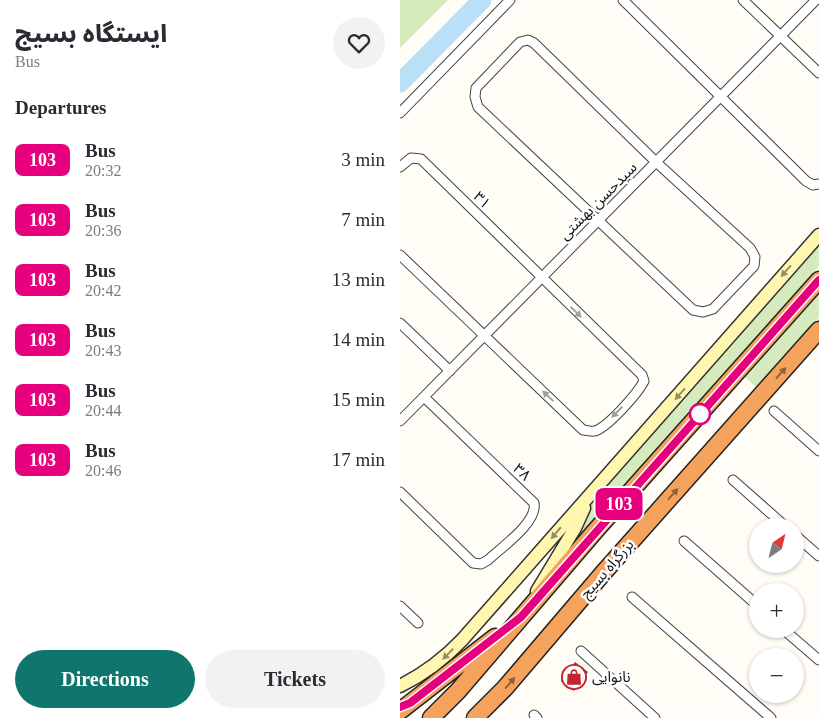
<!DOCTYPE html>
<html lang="en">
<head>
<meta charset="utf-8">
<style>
  :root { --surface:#fff; --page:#f2f2f3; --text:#2b2b33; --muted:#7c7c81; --accent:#0f766e }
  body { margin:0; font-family:"Times New Roman","Noto Sans Arabic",serif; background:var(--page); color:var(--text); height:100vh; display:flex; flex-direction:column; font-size:19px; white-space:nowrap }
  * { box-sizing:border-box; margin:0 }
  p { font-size:16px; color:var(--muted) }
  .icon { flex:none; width:28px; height:28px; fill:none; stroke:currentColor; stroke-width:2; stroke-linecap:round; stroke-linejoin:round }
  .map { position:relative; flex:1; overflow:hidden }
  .sheet { display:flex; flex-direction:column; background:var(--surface); width:400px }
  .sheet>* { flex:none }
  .badge { padding:0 10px; border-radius:8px; font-size:18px; line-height:32px }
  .needle { width:32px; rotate:35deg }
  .fabs { position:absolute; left:349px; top:518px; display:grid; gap:10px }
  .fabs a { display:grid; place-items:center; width:55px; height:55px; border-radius:50%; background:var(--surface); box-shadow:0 1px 4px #0004; font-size:25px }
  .map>.badge { position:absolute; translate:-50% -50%; box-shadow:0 0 0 2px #fff }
  h2 { padding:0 15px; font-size:19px; line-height:45px }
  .round { display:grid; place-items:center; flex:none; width:52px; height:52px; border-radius:26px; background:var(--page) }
  .headline { display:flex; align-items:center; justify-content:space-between; height:85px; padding:0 15px }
  h1 { font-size:24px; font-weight:800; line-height:38px }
  .action { display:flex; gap:10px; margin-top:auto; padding:10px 15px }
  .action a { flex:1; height:58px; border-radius:30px; background:var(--accent); color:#fff; font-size:20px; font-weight:800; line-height:58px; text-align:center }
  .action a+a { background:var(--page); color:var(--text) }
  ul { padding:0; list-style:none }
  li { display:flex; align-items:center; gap:15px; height:60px; padding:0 15px }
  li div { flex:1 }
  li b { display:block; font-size:19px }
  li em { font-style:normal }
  li .badge { min-width:55px; font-weight:700; text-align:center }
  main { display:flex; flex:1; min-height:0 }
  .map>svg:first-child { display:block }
</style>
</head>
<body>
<main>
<section class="sheet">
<div class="headline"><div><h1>ایستگاه بسیج</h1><p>Bus</p></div><a class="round"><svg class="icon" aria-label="heart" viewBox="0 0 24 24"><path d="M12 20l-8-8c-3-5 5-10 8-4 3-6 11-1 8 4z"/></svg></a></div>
<h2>Departures</h2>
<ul>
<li><span class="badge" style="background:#e6007e;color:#fff">103</span><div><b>Bus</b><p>20:32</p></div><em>3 min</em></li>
<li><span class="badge" style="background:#e6007e;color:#fff">103</span><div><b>Bus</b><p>20:36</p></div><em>7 min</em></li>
<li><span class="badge" style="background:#e6007e;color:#fff">103</span><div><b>Bus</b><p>20:42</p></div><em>13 min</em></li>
<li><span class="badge" style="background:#e6007e;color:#fff">103</span><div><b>Bus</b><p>20:43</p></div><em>14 min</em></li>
<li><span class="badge" style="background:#e6007e;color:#fff">103</span><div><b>Bus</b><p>20:44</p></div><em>15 min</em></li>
<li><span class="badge" style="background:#e6007e;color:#fff">103</span><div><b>Bus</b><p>20:46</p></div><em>17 min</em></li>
</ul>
<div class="action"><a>Directions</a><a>Tickets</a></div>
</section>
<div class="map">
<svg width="419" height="718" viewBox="0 0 419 718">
  <rect width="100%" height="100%" fill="#fffdf5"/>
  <path fill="#d5ebbd" d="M0,0H48L0,48Z
    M419,242V266L158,560L195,496Z
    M419,290V318L358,389L345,377Z"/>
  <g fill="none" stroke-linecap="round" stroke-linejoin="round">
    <path stroke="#b9e0f7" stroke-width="19" d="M0,83L82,0"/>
  </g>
  <path fill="#5a524d" d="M175,662L188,672L174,691L161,681Z"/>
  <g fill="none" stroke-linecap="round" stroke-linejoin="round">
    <defs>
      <path id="street" d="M223,0L406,181L413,185L419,184
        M343,0L419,73
        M128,40L134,43L256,162L350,248L355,257L354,266L313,309L303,312L293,310L78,107L75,97L76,88L120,42Z
        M0,113L110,0
        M0,167L11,158L21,159L242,375L244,381C238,393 208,427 195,431C191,432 187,430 183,430L0,255
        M0,323L50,371
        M374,411L419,451
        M0,421L416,0
        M333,480L385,526
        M0,492L73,563L81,564L88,560C102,547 138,522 134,503L24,397
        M395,535L419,556
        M284,541L358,606
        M232,597L371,718
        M0,606L18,623
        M383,629L419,660
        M181,651L255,718
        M134,715L137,718"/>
      <path id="secondary" d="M137,591L175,528L184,508
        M0,686C24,674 43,660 62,640L419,235"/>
      <path id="highway" d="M0,711L95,637
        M31,718L58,691L196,530L419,280
        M75,718L105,688L204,572L419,330"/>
    </defs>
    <use href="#street" stroke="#444" stroke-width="11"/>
    <use href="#secondary" stroke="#333" stroke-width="15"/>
    <use href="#highway" stroke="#222" stroke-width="19"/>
    <use href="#street" stroke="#fff" stroke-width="9"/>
    <use href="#secondary" stroke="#fff6b0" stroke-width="12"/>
    <use href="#highway" stroke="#f5a25d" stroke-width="16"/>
  </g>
  <defs><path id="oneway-solid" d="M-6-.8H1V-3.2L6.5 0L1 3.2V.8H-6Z" transform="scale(1.25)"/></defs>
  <g fill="#948f68">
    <use href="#oneway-solid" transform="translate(386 271) rotate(131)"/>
    <use href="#oneway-solid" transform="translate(280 394) rotate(131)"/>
    <use href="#oneway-solid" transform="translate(156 533) rotate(130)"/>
    <use href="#oneway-solid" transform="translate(48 654) rotate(135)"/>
  </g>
  <g fill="#a0a0a0">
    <use href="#oneway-solid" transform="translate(176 312) rotate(44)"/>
    <use href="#oneway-solid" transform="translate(148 396) rotate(-137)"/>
    <use href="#oneway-solid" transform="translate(217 412) rotate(135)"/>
  </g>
  <g fill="#8e613b">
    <use href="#oneway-solid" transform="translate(381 373) rotate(-48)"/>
    <use href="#oneway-solid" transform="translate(273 494) rotate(-48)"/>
    <use href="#oneway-solid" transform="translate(110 683) rotate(-49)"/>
  </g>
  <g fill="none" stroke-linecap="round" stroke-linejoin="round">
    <defs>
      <path id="line" d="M0,707L10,703L121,617L419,280"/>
    </defs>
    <use href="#line" stroke="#fff" stroke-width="11"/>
    <use href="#line" stroke="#e6007e" stroke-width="8"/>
  </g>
  <defs>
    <symbol id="shop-ring" viewBox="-11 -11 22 22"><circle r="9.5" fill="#fff" stroke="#c4262e" stroke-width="1.5"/><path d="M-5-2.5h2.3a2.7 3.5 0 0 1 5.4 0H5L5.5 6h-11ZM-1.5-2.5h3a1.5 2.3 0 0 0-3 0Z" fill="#c4262e"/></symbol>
  </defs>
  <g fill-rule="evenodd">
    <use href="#shop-ring" x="160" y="663" width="28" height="28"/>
  </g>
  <circle fill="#fff" stroke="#e6007e" stroke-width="2.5" cx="300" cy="414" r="10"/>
  <g text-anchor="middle" stroke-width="5" stroke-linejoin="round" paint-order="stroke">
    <g font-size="15" fill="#111" stroke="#fff">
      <text transform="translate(82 200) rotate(45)" y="5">۳۱</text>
      <text transform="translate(198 201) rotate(-45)" y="5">سیدحسن بهشتی</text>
      <text transform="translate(122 472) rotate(44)" y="5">۳۸</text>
      <text transform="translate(207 569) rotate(-49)" y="5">بزرگراه بسیج</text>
    </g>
    <g font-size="15" fill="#111" stroke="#fff" text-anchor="start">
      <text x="192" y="682">نانوایی</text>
    </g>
  </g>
</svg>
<div class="fabs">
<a><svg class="needle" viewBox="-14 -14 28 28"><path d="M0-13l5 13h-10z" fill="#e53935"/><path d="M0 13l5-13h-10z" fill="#7c7c81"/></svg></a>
<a>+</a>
<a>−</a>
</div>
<b class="badge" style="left:219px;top:504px;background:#e6007e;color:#fff">103</b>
</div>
</main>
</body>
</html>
